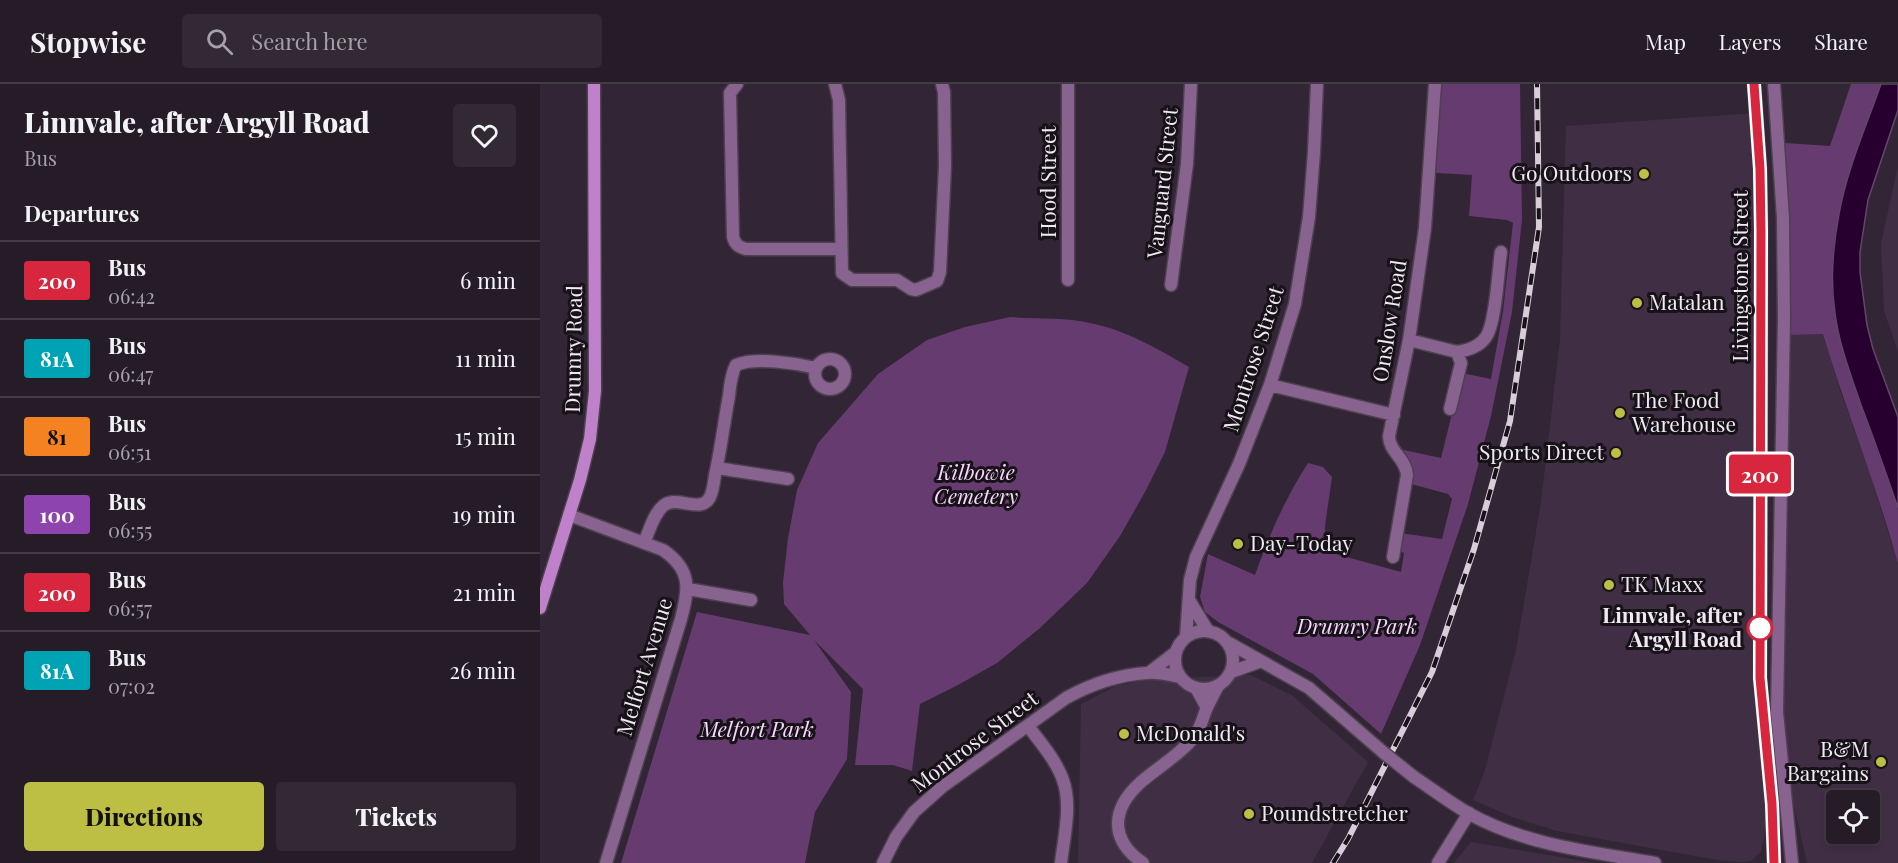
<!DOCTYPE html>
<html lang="en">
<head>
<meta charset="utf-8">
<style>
  :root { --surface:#261c28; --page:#322934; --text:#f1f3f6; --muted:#a4a1a8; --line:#423a45; --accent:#bcbf44 }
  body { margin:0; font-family:"Playfair Display",serif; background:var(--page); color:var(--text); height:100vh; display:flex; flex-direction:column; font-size:22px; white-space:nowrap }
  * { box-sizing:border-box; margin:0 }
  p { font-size:20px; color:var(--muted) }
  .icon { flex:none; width:33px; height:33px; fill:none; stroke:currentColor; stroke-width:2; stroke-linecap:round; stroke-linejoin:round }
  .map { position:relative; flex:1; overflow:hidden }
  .details { display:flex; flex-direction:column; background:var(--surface); width:540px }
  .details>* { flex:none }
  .badge { padding:0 12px; border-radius:4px; font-size:21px; line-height:39px }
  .buttons { position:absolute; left:1286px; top:706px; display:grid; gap:12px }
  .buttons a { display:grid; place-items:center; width:54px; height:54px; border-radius:6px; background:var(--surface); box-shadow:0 3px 9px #0003,0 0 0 2px var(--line); font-size:30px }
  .map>.badge { position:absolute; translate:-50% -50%; box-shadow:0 0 0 3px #fff }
  h2 { padding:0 24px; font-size:22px; line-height:54px }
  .round { display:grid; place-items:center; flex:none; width:63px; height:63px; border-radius:6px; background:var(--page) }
  .overview { display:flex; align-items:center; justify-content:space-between; height:102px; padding:0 24px }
  h1 { font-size:28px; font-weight:800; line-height:45px }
  .cta { display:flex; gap:12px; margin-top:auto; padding:12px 24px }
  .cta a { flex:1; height:69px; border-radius:6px; background:var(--accent); color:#111; font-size:24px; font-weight:800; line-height:69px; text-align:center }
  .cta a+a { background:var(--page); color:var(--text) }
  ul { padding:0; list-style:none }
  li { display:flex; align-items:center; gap:18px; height:78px; padding:0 24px; border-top:2px solid var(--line) }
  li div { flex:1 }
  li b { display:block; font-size:22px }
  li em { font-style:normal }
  li .badge { min-width:66px; font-weight:700; text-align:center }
  header { display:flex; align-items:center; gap:36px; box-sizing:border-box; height:84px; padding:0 30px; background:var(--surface); border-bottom:2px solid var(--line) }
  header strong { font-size:28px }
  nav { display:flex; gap:33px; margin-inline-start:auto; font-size:21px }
  .search { width:420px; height:54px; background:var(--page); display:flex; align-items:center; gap:15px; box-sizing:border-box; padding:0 21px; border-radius:6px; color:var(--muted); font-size:22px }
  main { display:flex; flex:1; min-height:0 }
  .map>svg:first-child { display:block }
</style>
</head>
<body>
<header>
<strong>Stopwise</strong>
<div class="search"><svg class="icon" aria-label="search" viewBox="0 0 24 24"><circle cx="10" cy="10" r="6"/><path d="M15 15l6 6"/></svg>Search here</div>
<nav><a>Map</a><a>Layers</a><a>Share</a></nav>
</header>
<main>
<section class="details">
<div class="overview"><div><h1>Linnvale, after Argyll Road</h1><p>Bus</p></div><a class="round"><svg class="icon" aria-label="heart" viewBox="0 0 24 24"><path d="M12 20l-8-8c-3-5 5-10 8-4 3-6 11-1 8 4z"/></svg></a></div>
<h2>Departures</h2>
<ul>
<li><span class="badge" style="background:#d7263d;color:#fff">200</span><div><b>Bus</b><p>06:42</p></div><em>6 min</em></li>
<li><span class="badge" style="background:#00a3b4;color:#fff">81A</span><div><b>Bus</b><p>06:47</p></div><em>11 min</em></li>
<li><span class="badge" style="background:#f58220;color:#111">81</span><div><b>Bus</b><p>06:51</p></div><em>15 min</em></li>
<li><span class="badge" style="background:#8e44ad;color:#fff">100</span><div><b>Bus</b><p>06:55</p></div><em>19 min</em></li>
<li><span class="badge" style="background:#d7263d;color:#fff">200</span><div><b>Bus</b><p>06:57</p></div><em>21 min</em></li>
<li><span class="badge" style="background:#00a3b4;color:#fff">81A</span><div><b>Bus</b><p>07:02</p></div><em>26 min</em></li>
</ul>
<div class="cta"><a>Directions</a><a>Tickets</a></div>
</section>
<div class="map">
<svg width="1358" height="779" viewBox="0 0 1358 779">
  <rect width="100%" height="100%" fill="#322535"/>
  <path fill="#402f44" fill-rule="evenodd" d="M1216,29L1220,483L1232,720L1221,768L1211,777L1201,778L1177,776L1017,747L972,733L933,716L944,689L976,566L1001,418L1020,255L1026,42Z
    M1358,82V267L1344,227L1341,159Z
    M1283,250L1301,309L1330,390L1358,480V779H1267L1240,659L1243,251ZM1296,717H1329V750H1296Z
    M711,591L753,612L828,678L772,779H538L541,620L576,602L614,595Z
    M931,758L1056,779H914Z"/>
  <path fill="#663b6f" d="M898,0H980L982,136L972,228L951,332L928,420L880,561L841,650L773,590L678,538L665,528L660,513L668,470L715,491C730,449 744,417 768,379L783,383L792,393L785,442V467L861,488L864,469L857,466L860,449L902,455L912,415L908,410L871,400L859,365L901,374L922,289L951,295L963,227L973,139L967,136L929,132L932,91L896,89Z
    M1311,0H1341C1315,73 1282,150 1295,230C1303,279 1324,327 1340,374C1346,389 1356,410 1358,426C1358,443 1358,462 1358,480C1337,402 1306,327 1283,250L1249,251V131L1245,59L1290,62Z
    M470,233C496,235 525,233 550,239C586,246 618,265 649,283L625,368L605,408L580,452L547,499L500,544L457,579L418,601L380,620L372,687L353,681H315L323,605L274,556L311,608L307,675L275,728L265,779H81L157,528L270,551L244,520L243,498L248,454L257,406L278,359L338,290L387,256L425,243Z"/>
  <path fill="#27002f" stroke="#63466a" stroke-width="1.5" d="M1341,0H1358V26L1328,116L1320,168V188L1327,241L1333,265L1358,333V424C1346,389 1334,355 1321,321C1311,291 1299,261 1295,229C1290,197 1293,162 1299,130C1307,85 1326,43 1341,0Z"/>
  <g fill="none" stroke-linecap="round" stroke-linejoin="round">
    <defs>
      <path id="minor" d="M197,0L190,9L193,153C195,160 198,163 206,165H301
        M295,0L299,16L302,189L312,196H357L371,205L376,206L397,197L400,188L405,82L404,8L402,0
        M1214,0L1220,85L1221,148L1220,594L1232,720L1234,779
        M1234,0L1243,134L1244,235L1237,628L1252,779
        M528,196V0
        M631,201L647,80L651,0
        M869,256L917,268L921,279L910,325
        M917,268C928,266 939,263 946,253C956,239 958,187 961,168
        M275 290a15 15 0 1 1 30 0a15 15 0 1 1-30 0Z
        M730,301L854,331
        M177,384L248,395
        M29,431L123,466C152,486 149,505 141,535L66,779
        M104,459C109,448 113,431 123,422C136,410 161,431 170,413C173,407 174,398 175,391C181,365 184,338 189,312C190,302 191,290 196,281C216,273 255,279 276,284
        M853,473L867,391C866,374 849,368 849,352L869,256L885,144L895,0
        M148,505L211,516
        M649,516L668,547
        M646,553L650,496L656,473L699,380L730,301L755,220L769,133L774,68L777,0
        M656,604L667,624
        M488,642C500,658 516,676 523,696C532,721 524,753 521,779
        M603,779C569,755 571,725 601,698C618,683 640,671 654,653C661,644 663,633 667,623C671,616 674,609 678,602
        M898,779L929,729"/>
      <path id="tertiary" d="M635 576a29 29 0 1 1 58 0a29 29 0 1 1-58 0Z
        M689,559L769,604L844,669
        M610,588L636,568
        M691,588L719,578
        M874,693C892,705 909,718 928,729C984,761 1053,768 1115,779
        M343,779L356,753L374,728L402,703L526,614C551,600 579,591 607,589C618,588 630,591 640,593"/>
      <path id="secondary" d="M0,524L40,396L50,355L55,307L54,0"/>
    </defs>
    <use href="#minor" stroke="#4d404f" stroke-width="15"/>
    <use href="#tertiary" stroke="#4d404f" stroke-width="15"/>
    <use href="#secondary" stroke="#4d404f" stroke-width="15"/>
    <use href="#minor" stroke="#886390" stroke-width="12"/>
    <use href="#tertiary" stroke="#886390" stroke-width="12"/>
    <use href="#secondary" stroke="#be81ca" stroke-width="12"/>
    <defs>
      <path id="rail" d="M793,779L808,755L892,588L934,465L970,337L999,143L997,0"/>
    </defs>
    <use href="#rail" stroke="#d7ced9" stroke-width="6"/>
    <use href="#rail" stroke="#171118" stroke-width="4" stroke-dasharray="11" stroke-linecap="butt"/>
    <defs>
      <path id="tertiary-bridge" d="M844,669L874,693"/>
    </defs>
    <use href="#tertiary-bridge" stroke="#4d404f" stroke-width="15" stroke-linecap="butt"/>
    <use href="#tertiary-bridge" stroke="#886390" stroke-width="12"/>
  </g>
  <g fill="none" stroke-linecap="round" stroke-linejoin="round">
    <defs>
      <path id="line" d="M1214,0L1220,85L1221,148L1220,594L1232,720L1234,779"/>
    </defs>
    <use href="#line" stroke="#fff" stroke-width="14"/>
    <use href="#line" stroke="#d7263d" stroke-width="9"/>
  </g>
  <g fill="#bcbf44" stroke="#171118" stroke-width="2">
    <circle cx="1104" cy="90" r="6"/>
    <circle cx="1097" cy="219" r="6"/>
    <circle cx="1080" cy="329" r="6"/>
    <circle cx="1076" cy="369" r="6"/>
    <circle cx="698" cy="460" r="6"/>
    <circle cx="1069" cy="501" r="6"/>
    <circle cx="584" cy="650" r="6"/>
    <circle cx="1341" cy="678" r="6"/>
    <circle cx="709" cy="730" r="6"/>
  </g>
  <circle fill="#fff" stroke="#d7263d" stroke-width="3" cx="1220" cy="544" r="12"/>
  <g text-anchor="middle" stroke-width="6" stroke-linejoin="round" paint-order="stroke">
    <g font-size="21" fill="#f0e8f2" stroke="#171118" text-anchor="start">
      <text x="1092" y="97" text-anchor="end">Go Outdoors</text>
      <text x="1109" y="226">Matalan</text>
      <text x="1092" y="324">The Food<tspan x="1092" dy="24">Warehouse</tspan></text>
      <text x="1064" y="376" text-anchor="end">Sports Direct</text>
      <text x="710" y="467">Day-Today</text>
      <text x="1081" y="508">TK Maxx</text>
      <text x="596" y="657">McDonald's</text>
      <text x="1329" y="673" text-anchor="end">B&amp;M<tspan x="1329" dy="24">Bargains</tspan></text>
      <text x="721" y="737">Poundstretcher</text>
    </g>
    <g font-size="21" fill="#f0e8f2" stroke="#171118">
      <text transform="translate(509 98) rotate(-90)" y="7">Hood Street</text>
      <text transform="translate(623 99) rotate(-84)" y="7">Vanguard Street</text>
      <text transform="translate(1201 192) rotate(-90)" y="7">Livingstone Street</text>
      <text transform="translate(850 237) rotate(-81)" y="7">Onslow Road</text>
      <text transform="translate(34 265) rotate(-89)" y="7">Drumry Road</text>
      <text transform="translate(714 275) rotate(-72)" y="7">Montrose Street</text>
      <text transform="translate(105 583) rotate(-73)" y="7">Melfort Avenue</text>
      <text transform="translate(435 658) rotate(-37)" y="7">Montrose Street</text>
    </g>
    <g font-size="21" font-style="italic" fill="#f6d6fc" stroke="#171118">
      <text x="436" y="396">Kilbowie<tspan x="436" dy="24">Cemetery</tspan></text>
      <text x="817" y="550">Drumry Park</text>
      <text x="217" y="653">Melfort Park</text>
    </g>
    <g font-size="21" font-weight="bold" fill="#f0e8f2" stroke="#171118" text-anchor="end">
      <text x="1202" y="539">Linnvale, after<tspan x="1202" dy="24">Argyll Road</tspan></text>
    </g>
  </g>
</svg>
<div class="buttons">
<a><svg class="icon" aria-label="locate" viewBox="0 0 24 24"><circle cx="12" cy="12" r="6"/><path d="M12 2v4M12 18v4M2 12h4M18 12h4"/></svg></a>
</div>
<b class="badge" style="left:1220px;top:390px;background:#d7263d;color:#fff">200</b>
</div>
</main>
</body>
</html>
